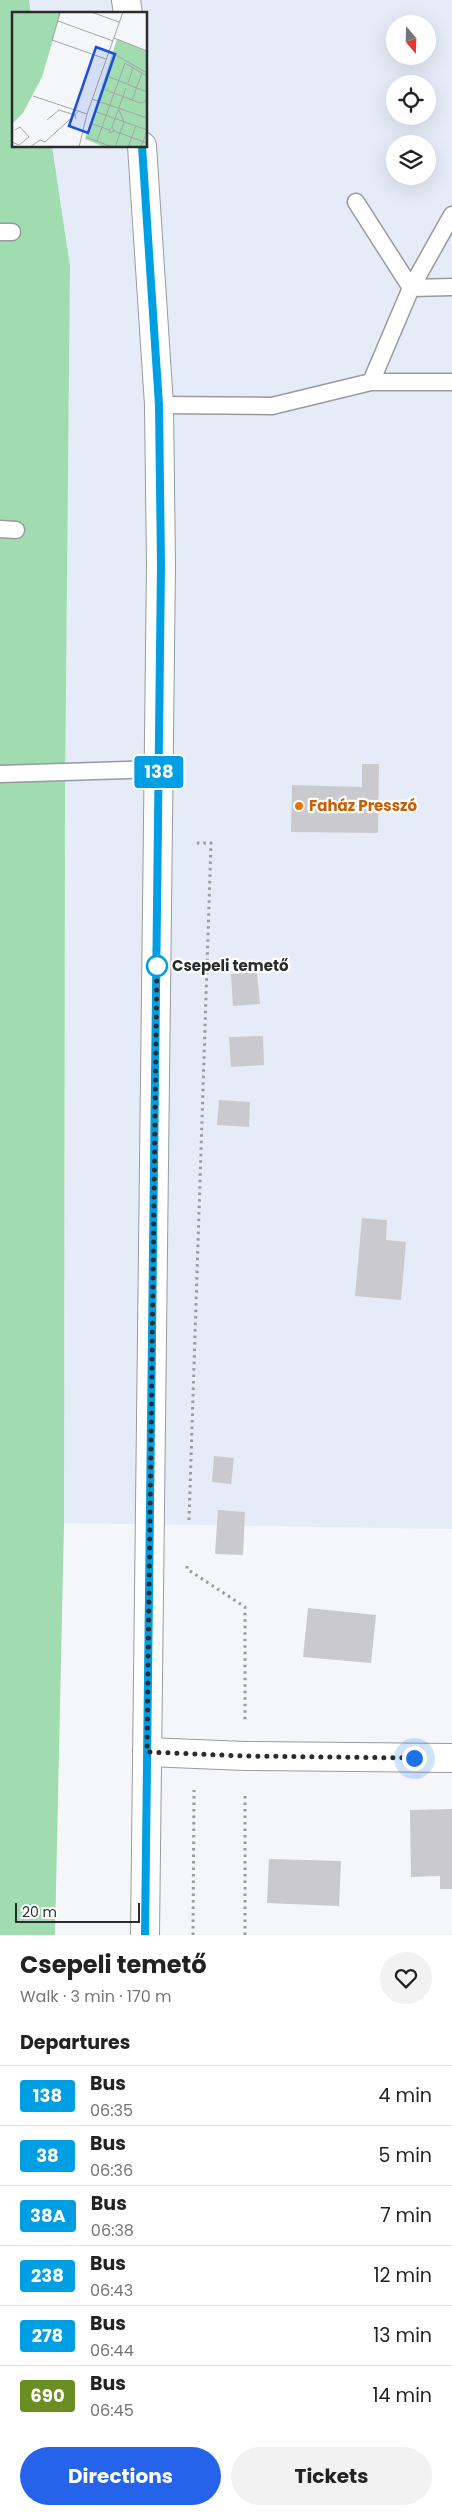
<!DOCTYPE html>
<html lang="en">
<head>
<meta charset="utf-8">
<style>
  :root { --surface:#fff; --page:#f2f2f2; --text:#222; --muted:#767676; --line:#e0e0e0; --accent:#2563eb }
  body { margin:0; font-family:Poppins,sans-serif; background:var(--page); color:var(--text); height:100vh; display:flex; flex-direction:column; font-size:19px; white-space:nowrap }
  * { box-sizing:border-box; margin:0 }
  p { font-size:16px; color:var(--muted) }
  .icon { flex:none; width:28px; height:28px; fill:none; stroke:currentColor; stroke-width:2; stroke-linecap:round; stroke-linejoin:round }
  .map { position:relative; height:1935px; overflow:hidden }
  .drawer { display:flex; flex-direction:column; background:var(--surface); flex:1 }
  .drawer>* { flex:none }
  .badge { padding:0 10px; border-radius:4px; font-size:18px; line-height:32px }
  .needle { width:32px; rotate:161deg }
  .tools { position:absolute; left:386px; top:15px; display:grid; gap:10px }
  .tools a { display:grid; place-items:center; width:50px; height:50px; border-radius:50%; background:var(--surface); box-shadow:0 5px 20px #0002; font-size:25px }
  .scale { position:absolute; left:15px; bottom:12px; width:125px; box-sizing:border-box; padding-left:5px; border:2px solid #2a2b2d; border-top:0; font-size:14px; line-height:18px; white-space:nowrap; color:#2a2b2d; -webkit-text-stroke:4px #fff; paint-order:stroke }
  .you { position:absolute; width:25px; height:25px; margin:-12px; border:4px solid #fff; border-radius:50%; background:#1a73e8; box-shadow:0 0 0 8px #1a73e833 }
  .map>.badge { position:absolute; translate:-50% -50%; box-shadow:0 0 0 2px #fff }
  h2 { padding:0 20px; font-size:19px; line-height:45px }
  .round { display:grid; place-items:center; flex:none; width:52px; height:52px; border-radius:26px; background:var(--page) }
  .summary { display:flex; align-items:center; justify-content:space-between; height:85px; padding:0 20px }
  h1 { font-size:24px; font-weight:700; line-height:38px }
  .button { display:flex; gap:10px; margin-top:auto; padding:10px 20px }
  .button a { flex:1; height:58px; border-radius:30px; background:var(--accent); color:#fff; font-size:20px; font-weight:700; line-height:58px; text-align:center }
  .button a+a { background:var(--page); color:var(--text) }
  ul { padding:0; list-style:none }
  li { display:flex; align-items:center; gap:15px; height:60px; padding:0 20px; border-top:1px solid var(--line) }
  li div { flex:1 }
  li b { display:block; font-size:19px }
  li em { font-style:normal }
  li .badge { min-width:55px; font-weight:700; text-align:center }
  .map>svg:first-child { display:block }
</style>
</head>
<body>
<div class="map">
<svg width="452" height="1935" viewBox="0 0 452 1935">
  <rect width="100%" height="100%" fill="#f4f6fa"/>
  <path fill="#e6ecf7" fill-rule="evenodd" d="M29,0H452V1529L64,1523L65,795L70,266L52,146H146V14H31ZM395,24H428V56H395ZM395,84H428V116H395ZM395,144H428V176H395Z"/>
  <path fill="#a1dbb0" d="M0,0H29L31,14H14V146H52L70,266L65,795L64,1523L55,1935H0Z"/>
  <path fill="#cac9cd" d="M362,764H379L378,833L291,832L292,785L362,787Z
    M257,972L260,1004L233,1006L231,974Z
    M263,1036L264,1065L231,1067L229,1037Z
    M219,1100L250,1102L249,1127L217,1125Z
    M362,1218L387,1220L386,1240L406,1242L401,1300L355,1296Z
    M214,1456L234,1458L231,1484L212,1482Z
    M218,1510L245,1512L243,1555L215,1554Z
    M308,1608L376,1615L371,1663L303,1657Z
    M452,1809V1889H440V1876L411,1877L410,1810Z
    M269,1859L341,1861L339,1906L267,1903Z"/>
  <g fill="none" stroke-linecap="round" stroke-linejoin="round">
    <defs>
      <path id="service" d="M356,202L411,288L452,287
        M0,232H12
        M371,382L411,288L452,215
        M159,405L272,406L371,382H452
        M0,529L16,530
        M0,774L159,769"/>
      <path id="minor" d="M147,1752L245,1756L452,1758"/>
      <path id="secondary" d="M126,0L128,14
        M142,146L159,405L161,565L145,1935"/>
    </defs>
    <use href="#service" stroke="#989a9e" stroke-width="19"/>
    <use href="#minor" stroke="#989a9e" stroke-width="30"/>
    <use href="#secondary" stroke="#989a9e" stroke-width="30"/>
    <path stroke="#999b9e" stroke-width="3" stroke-dasharray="2.5 4" stroke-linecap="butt" d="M189,1520L211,843H194
      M187,1566V1569L245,1607V1721
      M193,1935L194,1790
      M245,1935V1792"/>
    <use href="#service" stroke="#fff" stroke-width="16"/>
    <use href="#minor" stroke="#fff" stroke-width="28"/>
    <use href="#secondary" stroke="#fff" stroke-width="28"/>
  </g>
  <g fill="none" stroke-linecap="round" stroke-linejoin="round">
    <defs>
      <path id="line" d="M142,146L159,405L161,565L145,1935"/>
    </defs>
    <use href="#line" stroke="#fff" stroke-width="11"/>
    <use href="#line" stroke="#009ee3" stroke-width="8"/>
    <path stroke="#2a2b2d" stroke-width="5" stroke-dasharray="0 9" d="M157,966V960L147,1752L245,1756L414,1758"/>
  </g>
  <circle fill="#e8710a" stroke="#fff" stroke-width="2" cx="299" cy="806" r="5"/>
  <circle fill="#fff" stroke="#009ee3" stroke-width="2.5" cx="157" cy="966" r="10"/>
  <g text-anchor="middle" stroke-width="4.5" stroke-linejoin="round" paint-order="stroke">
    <g font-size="15" font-weight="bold" fill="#c56008" stroke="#fff" text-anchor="start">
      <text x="309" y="811">Faház Presszó</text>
    </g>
    <g font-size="15" font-weight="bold" fill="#2a2b2d" stroke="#fff" text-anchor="start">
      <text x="172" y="971">Csepeli temető</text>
    </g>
  </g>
  <g transform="translate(12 12)">
    <rect width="135" height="135" fill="#f4f6fa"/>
    <path d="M0,0H49L30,65L11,101L0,112ZM105,27L135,39V135H92L73,127Z" fill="#a1dbb0"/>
    <path fill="none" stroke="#a3a5a8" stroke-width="1" d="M48,0L40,28L94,47M79,0L107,10M46,9L101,29M102,26L135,39M97,39L135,61M95,64L135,80M116,71L121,56M91,77L128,91L133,90L135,84M21,84L75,102M80,87L135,106M120,88L130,61M82,99L135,118M35,108L47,98L63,103L64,107M78,111L97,118L100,115L102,119L98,121L97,118M100,115L114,76M102,119L135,131M74,125L100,135M85,129L113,51L135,64M0,130L7,133L17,125L8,115L3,118M18,135L28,128L33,130L66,100M67,135L75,102L111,0M103,135L112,110L107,98M116,135L124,114M129,135L135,119"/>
    <path fill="#1d4ed8" fill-opacity="0.15" stroke="#1d4ed8" stroke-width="2.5" d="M84,35L103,42L76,121L57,114Z"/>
    <rect width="135" height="135" fill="none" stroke="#2a2b2d" stroke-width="2.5"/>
  </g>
</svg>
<div class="tools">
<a><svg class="needle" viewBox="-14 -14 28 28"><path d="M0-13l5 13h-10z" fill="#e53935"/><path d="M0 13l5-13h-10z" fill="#767676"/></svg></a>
<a><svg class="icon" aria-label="locate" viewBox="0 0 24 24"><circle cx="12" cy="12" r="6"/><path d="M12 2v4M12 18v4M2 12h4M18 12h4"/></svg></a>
<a><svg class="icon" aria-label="layers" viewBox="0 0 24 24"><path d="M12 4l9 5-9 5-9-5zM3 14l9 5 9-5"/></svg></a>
</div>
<div class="scale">20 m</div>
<div class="you" style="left:414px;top:1758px"></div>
<b class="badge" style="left:159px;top:772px;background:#009ee3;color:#fff">138</b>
</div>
<section class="drawer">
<div class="summary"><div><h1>Csepeli temető</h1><p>Walk · 3 min · 170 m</p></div><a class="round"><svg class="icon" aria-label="heart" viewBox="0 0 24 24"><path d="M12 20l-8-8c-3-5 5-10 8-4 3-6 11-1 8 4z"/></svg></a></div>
<h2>Departures</h2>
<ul>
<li><span class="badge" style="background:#009ee3;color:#fff">138</span><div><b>Bus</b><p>06:35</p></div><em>4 min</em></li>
<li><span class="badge" style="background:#009fe3;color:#fff">38</span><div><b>Bus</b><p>06:36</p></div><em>5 min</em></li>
<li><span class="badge" style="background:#009fe3;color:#fff">38A</span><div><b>Bus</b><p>06:38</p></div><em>7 min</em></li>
<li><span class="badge" style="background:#009ee3;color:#fff">238</span><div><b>Bus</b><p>06:43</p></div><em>12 min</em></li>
<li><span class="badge" style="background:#009ee3;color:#fff">278</span><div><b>Bus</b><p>06:44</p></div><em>13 min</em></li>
<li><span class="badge" style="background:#6b8e23;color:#fff">690</span><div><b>Bus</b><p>06:45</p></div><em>14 min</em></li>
</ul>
<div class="button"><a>Directions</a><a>Tickets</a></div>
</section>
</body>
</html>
